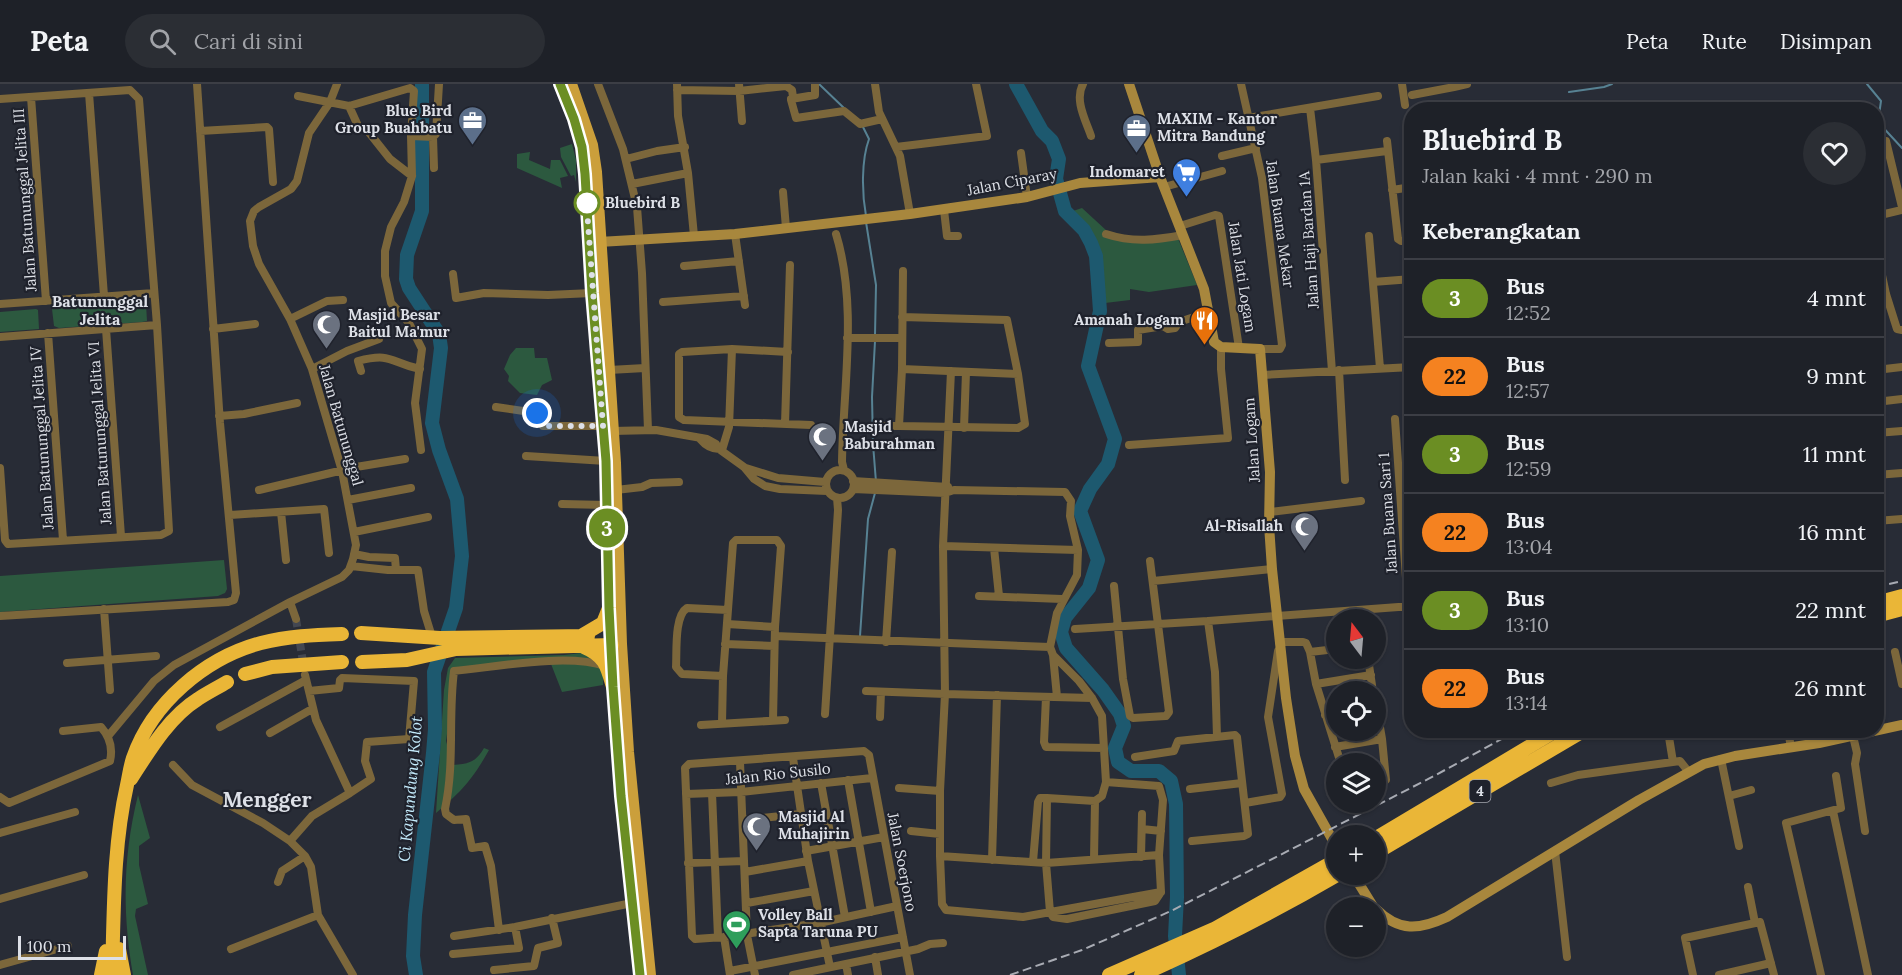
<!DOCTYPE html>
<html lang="id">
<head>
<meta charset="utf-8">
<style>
  :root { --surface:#1e2128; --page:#2b2e34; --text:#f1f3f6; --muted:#a1a3a8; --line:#3c3e45 }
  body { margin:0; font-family:Lora,serif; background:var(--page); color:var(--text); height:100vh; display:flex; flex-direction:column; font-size:22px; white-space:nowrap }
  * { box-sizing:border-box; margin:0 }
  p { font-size:20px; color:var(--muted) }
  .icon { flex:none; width:33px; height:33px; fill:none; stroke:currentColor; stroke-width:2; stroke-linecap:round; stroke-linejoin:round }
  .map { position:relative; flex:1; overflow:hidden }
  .drawer { position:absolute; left:1404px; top:18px; width:480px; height:636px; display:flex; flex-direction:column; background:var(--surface); border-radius:24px; box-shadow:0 2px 4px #0004,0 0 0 2px var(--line) }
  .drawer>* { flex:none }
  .badge { padding:0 12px; border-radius:20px; font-size:21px; line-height:39px }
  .needle { width:39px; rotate:344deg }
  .controls { position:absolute; left:1326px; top:525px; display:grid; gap:12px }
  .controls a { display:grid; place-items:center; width:60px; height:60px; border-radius:50%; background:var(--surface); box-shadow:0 2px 4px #0004,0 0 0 2px var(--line); font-size:30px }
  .scale { position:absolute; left:18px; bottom:15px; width:108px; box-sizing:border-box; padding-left:6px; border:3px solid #dde0e7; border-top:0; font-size:16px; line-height:21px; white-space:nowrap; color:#dde0e7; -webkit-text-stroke:4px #1f222c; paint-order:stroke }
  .you { position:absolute; width:30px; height:30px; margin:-15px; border:4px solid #fff; border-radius:50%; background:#1a73e8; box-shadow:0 0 0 9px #1a73e833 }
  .map>.badge { position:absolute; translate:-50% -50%; box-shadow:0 0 0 3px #fff }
  h2 { padding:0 18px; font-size:22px; line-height:54px }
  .round { display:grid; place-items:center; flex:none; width:63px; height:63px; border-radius:32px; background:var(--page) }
  .headline { display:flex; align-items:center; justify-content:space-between; height:102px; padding:0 18px }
  h1 { font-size:28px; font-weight:800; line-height:45px }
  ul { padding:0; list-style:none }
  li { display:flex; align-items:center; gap:18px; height:78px; padding:0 18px; border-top:2px solid var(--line) }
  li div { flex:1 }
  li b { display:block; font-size:22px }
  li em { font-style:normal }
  li .badge { min-width:66px; font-weight:700; text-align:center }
  header { display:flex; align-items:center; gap:36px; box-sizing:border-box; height:84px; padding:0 30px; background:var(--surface); border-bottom:2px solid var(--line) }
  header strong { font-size:28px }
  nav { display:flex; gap:33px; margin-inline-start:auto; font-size:21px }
  .search { width:420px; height:54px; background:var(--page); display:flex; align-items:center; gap:15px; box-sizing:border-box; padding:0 21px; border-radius:33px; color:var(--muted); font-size:22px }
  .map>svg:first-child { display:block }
</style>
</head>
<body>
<header>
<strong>Peta</strong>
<div class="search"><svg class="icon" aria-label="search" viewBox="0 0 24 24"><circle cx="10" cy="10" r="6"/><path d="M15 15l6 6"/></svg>Cari di sini</div>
<nav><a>Peta</a><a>Rute</a><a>Disimpan</a></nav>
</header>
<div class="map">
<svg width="1902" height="891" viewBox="0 0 1902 891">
  <rect width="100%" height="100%" fill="#282c36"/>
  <path fill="#2c593f" d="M572,60L576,76V98L574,91L571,92L561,73L560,64Z
    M530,68L529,76L550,85L551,76H560L568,92L560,94L562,104L517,84V70Z
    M1082,124L1107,147L1129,156L1177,152L1197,201L1149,208L1130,205V216L1105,219L1096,160L1070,128Z
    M139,216L146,220L147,237L142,238L59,244L54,242L52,225L55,222Z
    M36,225L38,226L39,245L0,248V228Z
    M516,264H534L535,274H547L552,296L542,301L537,311L520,309L508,297L509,292L504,285L510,271Z
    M224,476L227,505L225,509L218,512L0,528V492Z
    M589,568L604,578L603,601L562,608L551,580L456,588L446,657L453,681C469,680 476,678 484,664L489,666C473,695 461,708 436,729L444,606L448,584L455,574L564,571Z
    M138,711L150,754L139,762V781L148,820L136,825L135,832L148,891H133C122,828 123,772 138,711Z"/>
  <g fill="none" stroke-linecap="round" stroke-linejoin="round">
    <path stroke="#578293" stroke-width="2" d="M819,0L845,25
      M1867,0L1881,17L1878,38L1902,64
      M1569,8L1604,3L1612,0
      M862,41L869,55C861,77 862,110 866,132
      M866,138L876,201L875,251
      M875,257L872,313L873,360L876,398
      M860,552L868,435L875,409"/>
    <path stroke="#1d596f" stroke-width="14" d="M1016,0L1042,47L1052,57L1059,75L1056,95L1065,127L1084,146L1091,159L1096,172L1100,227L1088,282L1115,355L1108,380L1090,405L1080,427L1098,476L1089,504L1065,534L1061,548L1066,564L1103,606L1120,630L1124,642L1115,664L1118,678L1131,687H1159L1171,697L1176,720L1177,813L1175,852L1179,891
      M416,891L413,872L415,831L433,669L435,645L434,588L456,524L462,472L457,415L439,366L432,339L441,264L439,250L409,204L406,195L407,171L422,127V0"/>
    <path stroke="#434751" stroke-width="8" stroke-dasharray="8 4" stroke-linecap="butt" d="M296,535L304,584"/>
    <path stroke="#7c673b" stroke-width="8" d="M598,0L623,65L637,123L642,189L648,346
      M677,0L678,32L688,89L694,152
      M739,0L742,37
      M875,0L879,28L900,72L910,130
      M1083,0C1074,16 1086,37 1091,52
      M1241,0L1262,94L1282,261L1280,265H1260
      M1402,0L1405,21
      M1454,0V3L1467,0
      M677,6L739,7L786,2L792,6L793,13L791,16L796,34L844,27L860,40L882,35
      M89,9L104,212
      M1412,11L1454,3
      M298,12L349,22L410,4L414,7L411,52L412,92L404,118L391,143L385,167V192L391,219L409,239L422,265L415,319L421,366
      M31,13L46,217
      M0,15L130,6L139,15L157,241L169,447L161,451L8,460L5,456L0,384
      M791,15L815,11V0
      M349,22L359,44L367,46L390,75L412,92
      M1310,24L1316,76L1332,287
      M1702,25V26
      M1535,26L1555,23L1558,26
      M1248,34L1378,12
      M200,47L267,43L269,45L273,98
      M411,52L433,53L436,50L439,0
      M433,53L434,84
      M1387,57L1398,155L1401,157H1412
      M1876,58L1886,57L1902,123
      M896,63L987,52L976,0
      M1021,69L1027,113
      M1222,72L1256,64
      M626,75L657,67L685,63
      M1316,76L1387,67
      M632,100L688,89
      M1164,103L1222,87
      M1392,106L1412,103
      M783,108L786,144
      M944,126L947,152H958
      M1876,132L1902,126
      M1180,142L1215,131L1219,132L1239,264
      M735,150L745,221
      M836,150C858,222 843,303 842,378L844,386
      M1106,150C1133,159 1156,156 1183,151
      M1369,152L1380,284
      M1876,163L1886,210L1897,245L1902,246
      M684,182L739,177
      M903,187L902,285L1018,290
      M453,190L456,214L484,209L548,211L592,209
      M1373,198L1412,195
      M1876,212L1886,210
      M663,218L744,212
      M0,220L154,209
      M290,235L327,217L343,216
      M106,245L121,452
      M213,245L255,240
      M48,249L63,456
      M0,253L157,241
      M847,254H902
      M1109,259L1138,258V246L1163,242L1168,245L1175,244L1179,238L1209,228
      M788,268L732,265L682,268L679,270V333L684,336L811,341
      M312,285L347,267L379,255
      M902,285L899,342L1018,344L1025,340L1018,290L1007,236L902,233
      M609,286L645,284
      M1339,286L1345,396
      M1876,286L1902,283
      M361,287L358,277C393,268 390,279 420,285
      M951,287L943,462L945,610L1092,614
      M1262,291L1412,283
      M1876,318L1902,315
      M496,323L537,329L542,333L543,342H603
      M219,332L244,330L297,319
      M1395,335L1412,581
      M785,340L790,181
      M877,342H899
      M964,344L966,288
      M612,347L656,346L707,355L716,360L719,365L744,383L754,395L765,402L780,405L827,407
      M1876,349L1902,347
      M700,355C705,361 711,365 719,365
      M1129,361L1228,354L1221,285V263
      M722,366L729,343L732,265
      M526,372L606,377
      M746,384L778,394L825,398
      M826 400a14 14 0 1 1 28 0a14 14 0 1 1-28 0Z
      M1876,391L1902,389
      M853,397L948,403
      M853,405L945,409L954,406L1065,408L1071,417L1070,432L1078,466
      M259,406L356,383L405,375
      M616,406L642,403L651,399L679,398
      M348,416L411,404
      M562,420L606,421
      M281,428L286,476
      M1270,428L1361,417
      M230,431L324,425L329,469
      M1876,437L1902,435
      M354,448L428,433
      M943,462L1078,466L1077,491L1057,529L1050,563L1053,571L1079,597L1092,614L1102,632L1106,698L1102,712L1095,717L1047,714L1046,779L1050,828L1053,833L1067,835L1155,817L1161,808L1159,771L1163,716L1159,702L1106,698
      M994,464L999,512
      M354,470L369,473L395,474L396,486
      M351,482L388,486H418L424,527L432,553
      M1153,497L1272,485
      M1114,502L1123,595L1130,632L1133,634L1166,632L1169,628L1150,477
      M979,512L1062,515
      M290,518L296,535
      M104,525L110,606
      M0,532L228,518L234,516L236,509L220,339L197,0
      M1208,537L1215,588L1217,653
      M727,540L775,543
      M1075,545L1208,537L1412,522
      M775,552L1050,563
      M886,558L892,468
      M1279,558H1303L1306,559L1310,568L1336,565
      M725,560L774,562
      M1376,560L1382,559
      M1310,568L1316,600L1341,680
      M1895,568L1902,600
      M1053,571L1057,613
      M1368,574L1373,608
      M67,579L156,572
      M305,591L316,636L350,709L312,732L290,757L305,772L311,783L318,831L353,891
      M723,592L682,590L676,583C677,568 674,532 687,524L728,526
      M1316,600L1371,591
      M309,607L339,604L340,596L342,594L414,597L409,655L367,658L365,677L371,695L350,709
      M866,607L945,610L940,707V772L1046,779L1159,771
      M1046,613L1044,658L1046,663L1104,664
      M1376,620L1382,655L1386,696L1376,704
      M825,630L838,426L837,414
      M1325,631L1336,629
      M880,633L881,608
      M722,639L723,592L733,459L736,456H777L781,462L775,543L773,636
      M701,641L785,636
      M220,643L306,596
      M1788,646L1791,664
      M1816,646L1819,659
      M1668,647L1673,678
      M270,649L312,625
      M109,651L154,597L174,581L290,518L342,493L349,486L353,475L356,461L342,387L312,285L290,235L259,180L253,162L250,137L254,127L259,123L291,105L297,97L309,49L330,18L337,0
      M1853,652L1857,669L1855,680L1865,747
      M1335,663L1382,655
      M1135,673L1174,667L1178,657L1235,651L1237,653L1248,750L1244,752L1192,757
      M793,674L808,777L830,883
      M1721,675L1739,762
      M740,678L747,851L755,891
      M173,681L192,701L263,739L290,757
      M848,696L871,828
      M821,699L845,833
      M1551,699L1578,691L1680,677L1688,687
      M899,704L940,707
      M1190,705L1242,699
      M712,709L718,853
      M686,710L741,708L872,694
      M1729,712L1751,706
      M0,713L9,719L110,677C113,664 110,653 101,643L63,647
      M1245,719L1280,713L1282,710L1268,633L1278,567
      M1833,727L1868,891
      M743,736L800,730
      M1142,745L1161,747
      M911,747L940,750
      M0,749L75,728
      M806,767L884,753
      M1555,767L1567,873
      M940,772L942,820L946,826L1023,833L1161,808
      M1141,773L1142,730
      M1094,775L1095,717
      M992,776L997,611
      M1033,778L1038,718L1040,714H1047
      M688,779L744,777
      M745,788L808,777
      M278,798L282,787L305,772
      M1748,803L1755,839
      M0,815L84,791
      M747,819L814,807
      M499,846L491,782L485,762L472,764L466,735L454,736L446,730L445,725C455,678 448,634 454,587C496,583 567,569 605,582
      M454,852L515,843L632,819
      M724,853L819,839L897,822
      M231,865L318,831
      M453,870L519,864L515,843
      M875,873L878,891
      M846,880L848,891
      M0,881L68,862
      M494,886L534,882L538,864L558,859L552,834
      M730,887L903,853
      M730,891L724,853L695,855L692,852L685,684L689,680L864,667L869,671L910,891
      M793,891L918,865L930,860L943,859
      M1693,891L1685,854L1760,838L1774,891
      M1719,891L1771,879
      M1821,891L1786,739L1841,724L1836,692"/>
    <path stroke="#a8873d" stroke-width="10" d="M1129,0L1160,93L1204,205L1214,258L1221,263L1260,265L1270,388L1269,441L1272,485L1286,614L1295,672L1304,705L1336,762
      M599,158L735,150L910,130L1027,113L1080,99L1160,93
      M1353,790L1374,824
      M1376,825C1399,848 1419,846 1447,833L1639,716L1704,680L1735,672L1819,659L1902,641"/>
    <path stroke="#cb9f3b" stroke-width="12" d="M560,0L574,35L582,63L585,90L592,209L606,377L609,524L613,603L621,712L640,891
      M571,0L592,61L596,88L615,379L621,560L628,668L650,891"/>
    <path stroke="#eab637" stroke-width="14" d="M1876,519L1902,512
      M1876,532L1902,525
      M361,549L440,554L588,552
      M581,552L603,539L609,524
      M584,563C605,572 607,582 613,603
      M362,578L407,576L456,565L612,561
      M245,590L272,583L342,578
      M131,695C149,667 169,633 198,615C207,609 217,604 227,598
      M1376,754L1557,646
      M1376,769L1585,646
      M119,865L124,891
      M101,891L106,867
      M112,891C114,827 113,763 127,701C129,692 130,683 133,674C152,619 205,574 261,559C288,552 314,551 342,550
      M1109,891L1214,845L1336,776
      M1141,891C1209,861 1274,828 1339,790"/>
    <path stroke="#a8abb3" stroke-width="2" stroke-dasharray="9 4.5" stroke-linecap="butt" d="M1876,503L1902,497
      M1010,891L1082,866L1171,827L1434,692L1518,646"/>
  </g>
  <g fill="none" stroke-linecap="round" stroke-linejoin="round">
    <defs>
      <path id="line" d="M560,0L574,35L582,63L585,90L592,209L606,377L609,524L613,603L621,712L640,891"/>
    </defs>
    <use href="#line" stroke="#fff" stroke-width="14"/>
    <use href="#line" stroke="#6b8e23" stroke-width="9"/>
    <path stroke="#dde0e7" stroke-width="6" stroke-dasharray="0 10.8" d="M537,329L542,333L543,342H603L586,112L587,119"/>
  </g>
  <defs>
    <symbol id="office-pin" viewBox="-11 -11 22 30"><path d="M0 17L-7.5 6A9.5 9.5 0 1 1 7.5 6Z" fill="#5c6f8a" stroke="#1f222c"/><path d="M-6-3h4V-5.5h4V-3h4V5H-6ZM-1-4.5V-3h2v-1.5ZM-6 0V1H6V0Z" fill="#fff"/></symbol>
    <symbol id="supermarket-pin" viewBox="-11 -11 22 30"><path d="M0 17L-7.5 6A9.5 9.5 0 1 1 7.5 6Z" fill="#3f7fe0" stroke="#1f222c"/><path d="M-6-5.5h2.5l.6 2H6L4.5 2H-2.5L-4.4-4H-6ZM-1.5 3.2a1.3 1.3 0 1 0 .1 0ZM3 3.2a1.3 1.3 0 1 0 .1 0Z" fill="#fff"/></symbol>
    <symbol id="restaurant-pin" viewBox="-11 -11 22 30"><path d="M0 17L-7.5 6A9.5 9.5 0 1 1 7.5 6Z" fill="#e8710a" stroke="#1f222c"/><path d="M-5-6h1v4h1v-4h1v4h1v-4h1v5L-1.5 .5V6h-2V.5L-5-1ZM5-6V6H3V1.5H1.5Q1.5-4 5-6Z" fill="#fff"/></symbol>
    <symbol id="mosque-pin" viewBox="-11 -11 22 30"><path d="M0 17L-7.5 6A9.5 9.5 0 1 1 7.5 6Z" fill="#6b7280" stroke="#1f222c"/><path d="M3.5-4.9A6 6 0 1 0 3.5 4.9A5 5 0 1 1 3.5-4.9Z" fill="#fff"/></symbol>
    <symbol id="stadium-pin" viewBox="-11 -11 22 30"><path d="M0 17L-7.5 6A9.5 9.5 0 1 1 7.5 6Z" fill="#2e9e5b" stroke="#1f222c"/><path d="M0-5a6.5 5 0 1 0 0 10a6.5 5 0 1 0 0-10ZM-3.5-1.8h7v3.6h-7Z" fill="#fff"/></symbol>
  </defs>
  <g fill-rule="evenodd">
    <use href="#office-pin" x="456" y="20" width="33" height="45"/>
    <use href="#office-pin" x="1120" y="28" width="33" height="45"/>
    <use href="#supermarket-pin" x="1170" y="72" width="33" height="45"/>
    <use href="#restaurant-pin" x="1188" y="220" width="33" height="45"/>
    <use href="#mosque-pin" x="310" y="224" width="33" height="45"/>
    <use href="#mosque-pin" x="806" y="336" width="33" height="45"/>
    <use href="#mosque-pin" x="1288" y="426" width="33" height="45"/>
    <use href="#mosque-pin" x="740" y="726" width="33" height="45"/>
    <use href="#stadium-pin" x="720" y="824" width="33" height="45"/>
  </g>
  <circle fill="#fff" stroke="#6b8e23" stroke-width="3" cx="587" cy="119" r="12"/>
  <g text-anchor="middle" stroke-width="4.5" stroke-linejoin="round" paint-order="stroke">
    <rect fill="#1f222c" stroke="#a4a7af" stroke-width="1.5" x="1469.5" y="696" width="21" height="22" rx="4.5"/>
    <g font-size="14" font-weight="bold" fill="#dde0e7">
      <text x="1480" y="712">4</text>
    </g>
    <g font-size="15" font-weight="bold" fill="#dde0e7" stroke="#1f222c" text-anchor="start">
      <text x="452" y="32" text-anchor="end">Blue Bird<tspan x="452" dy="17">Group Buahbatu</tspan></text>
      <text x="1157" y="40">MAXIM - Kantor<tspan x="1157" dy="17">Mitra Bandung</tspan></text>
      <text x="1165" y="93" text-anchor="end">Indomaret</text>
      <text x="348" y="236">Masjid Besar<tspan x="348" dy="17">Baitul Ma'mur</tspan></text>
      <text x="1184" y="241" text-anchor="end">Amanah Logam</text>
      <text x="844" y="348">Masjid<tspan x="844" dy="17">Baburahman</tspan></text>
      <text x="1283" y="447" text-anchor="end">Al-Risallah</text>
      <text x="778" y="738">Masjid Al<tspan x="778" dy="17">Muhajirin</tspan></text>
      <text x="758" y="836">Volley Ball<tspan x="758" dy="17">Sapta Taruna PU</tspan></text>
    </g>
    <g font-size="15" fill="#dde0e7" stroke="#1f222c">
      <text transform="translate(1012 98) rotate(-11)" y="5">Jalan Ciparay</text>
      <text transform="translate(25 116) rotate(-94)" y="5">Jalan Batununggal Jelita III</text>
      <text transform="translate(1280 140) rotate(82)" y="5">Jalan Buana Mekar</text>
      <text transform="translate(1309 156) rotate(-94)" y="5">Jalan Haji Bardan 1A</text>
      <text transform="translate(1242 193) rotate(81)" y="5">Jalan Jati Logam</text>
      <text transform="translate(341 341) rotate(74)" y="5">Jalan Batununggal</text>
      <text transform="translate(100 349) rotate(-94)" y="5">Jalan Batununggal Jelita VI</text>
      <text transform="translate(42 354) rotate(-94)" y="5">Jalan Batununggal Jelita IV</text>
      <text transform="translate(1252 356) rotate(-94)" y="5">Jalan Logam</text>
      <text transform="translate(1388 429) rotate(-94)" y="5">Jalan Buana Sari 1</text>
      <text transform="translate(778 690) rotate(-6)" y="5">Jalan Rio Susilo</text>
      <text transform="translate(902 778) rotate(79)" y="5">Jalan Soerjono</text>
    </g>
    <g font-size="15" font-weight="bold" fill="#dde0e7" stroke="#1f222c" text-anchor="start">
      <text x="605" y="124">Bluebird B</text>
    </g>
    <g font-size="16" font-weight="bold" fill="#dde0e7" stroke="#1f222c">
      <text x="100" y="223">Batununggal<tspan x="100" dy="18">Jelita</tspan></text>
    </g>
    <g font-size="16" font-style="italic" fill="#c4ebfc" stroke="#1f222c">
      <text transform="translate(410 705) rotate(-85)" y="6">Ci Kapundung Kolot</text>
    </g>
    <g font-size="21" font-weight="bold" fill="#dde0e7" stroke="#1f222c">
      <text x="267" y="723">Mengger</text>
    </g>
  </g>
</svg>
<div class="controls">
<a><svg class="needle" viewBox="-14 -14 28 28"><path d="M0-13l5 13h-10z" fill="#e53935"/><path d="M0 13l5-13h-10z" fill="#a1a3a8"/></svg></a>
<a><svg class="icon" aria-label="locate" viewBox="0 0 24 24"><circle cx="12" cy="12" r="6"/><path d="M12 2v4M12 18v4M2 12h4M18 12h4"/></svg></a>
<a><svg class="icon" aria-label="layers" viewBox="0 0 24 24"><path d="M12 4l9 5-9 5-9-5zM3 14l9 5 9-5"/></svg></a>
<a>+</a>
<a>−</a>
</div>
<div class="scale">100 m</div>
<div class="you" style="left:537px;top:329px"></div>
<b class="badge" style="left:607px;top:444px;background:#6b8e23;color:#fff">3</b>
<section class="drawer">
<div class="headline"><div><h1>Bluebird B</h1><p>Jalan kaki · 4 mnt · 290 m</p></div><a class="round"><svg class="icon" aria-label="heart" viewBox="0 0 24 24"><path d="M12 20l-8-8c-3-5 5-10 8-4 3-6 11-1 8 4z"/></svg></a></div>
<h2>Keberangkatan</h2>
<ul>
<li><span class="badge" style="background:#6b8e23;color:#fff">3</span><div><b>Bus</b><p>12:52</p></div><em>4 mnt</em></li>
<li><span class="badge" style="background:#f58220;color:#111">22</span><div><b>Bus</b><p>12:57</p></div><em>9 mnt</em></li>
<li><span class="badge" style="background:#6b8e23;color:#fff">3</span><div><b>Bus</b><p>12:59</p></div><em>11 mnt</em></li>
<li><span class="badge" style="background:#f58220;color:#111">22</span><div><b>Bus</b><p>13:04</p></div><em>16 mnt</em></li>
<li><span class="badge" style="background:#6b8e23;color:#fff">3</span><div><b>Bus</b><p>13:10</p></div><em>22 mnt</em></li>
<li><span class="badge" style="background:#f58220;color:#111">22</span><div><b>Bus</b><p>13:14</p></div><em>26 mnt</em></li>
</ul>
</section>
</div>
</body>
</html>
